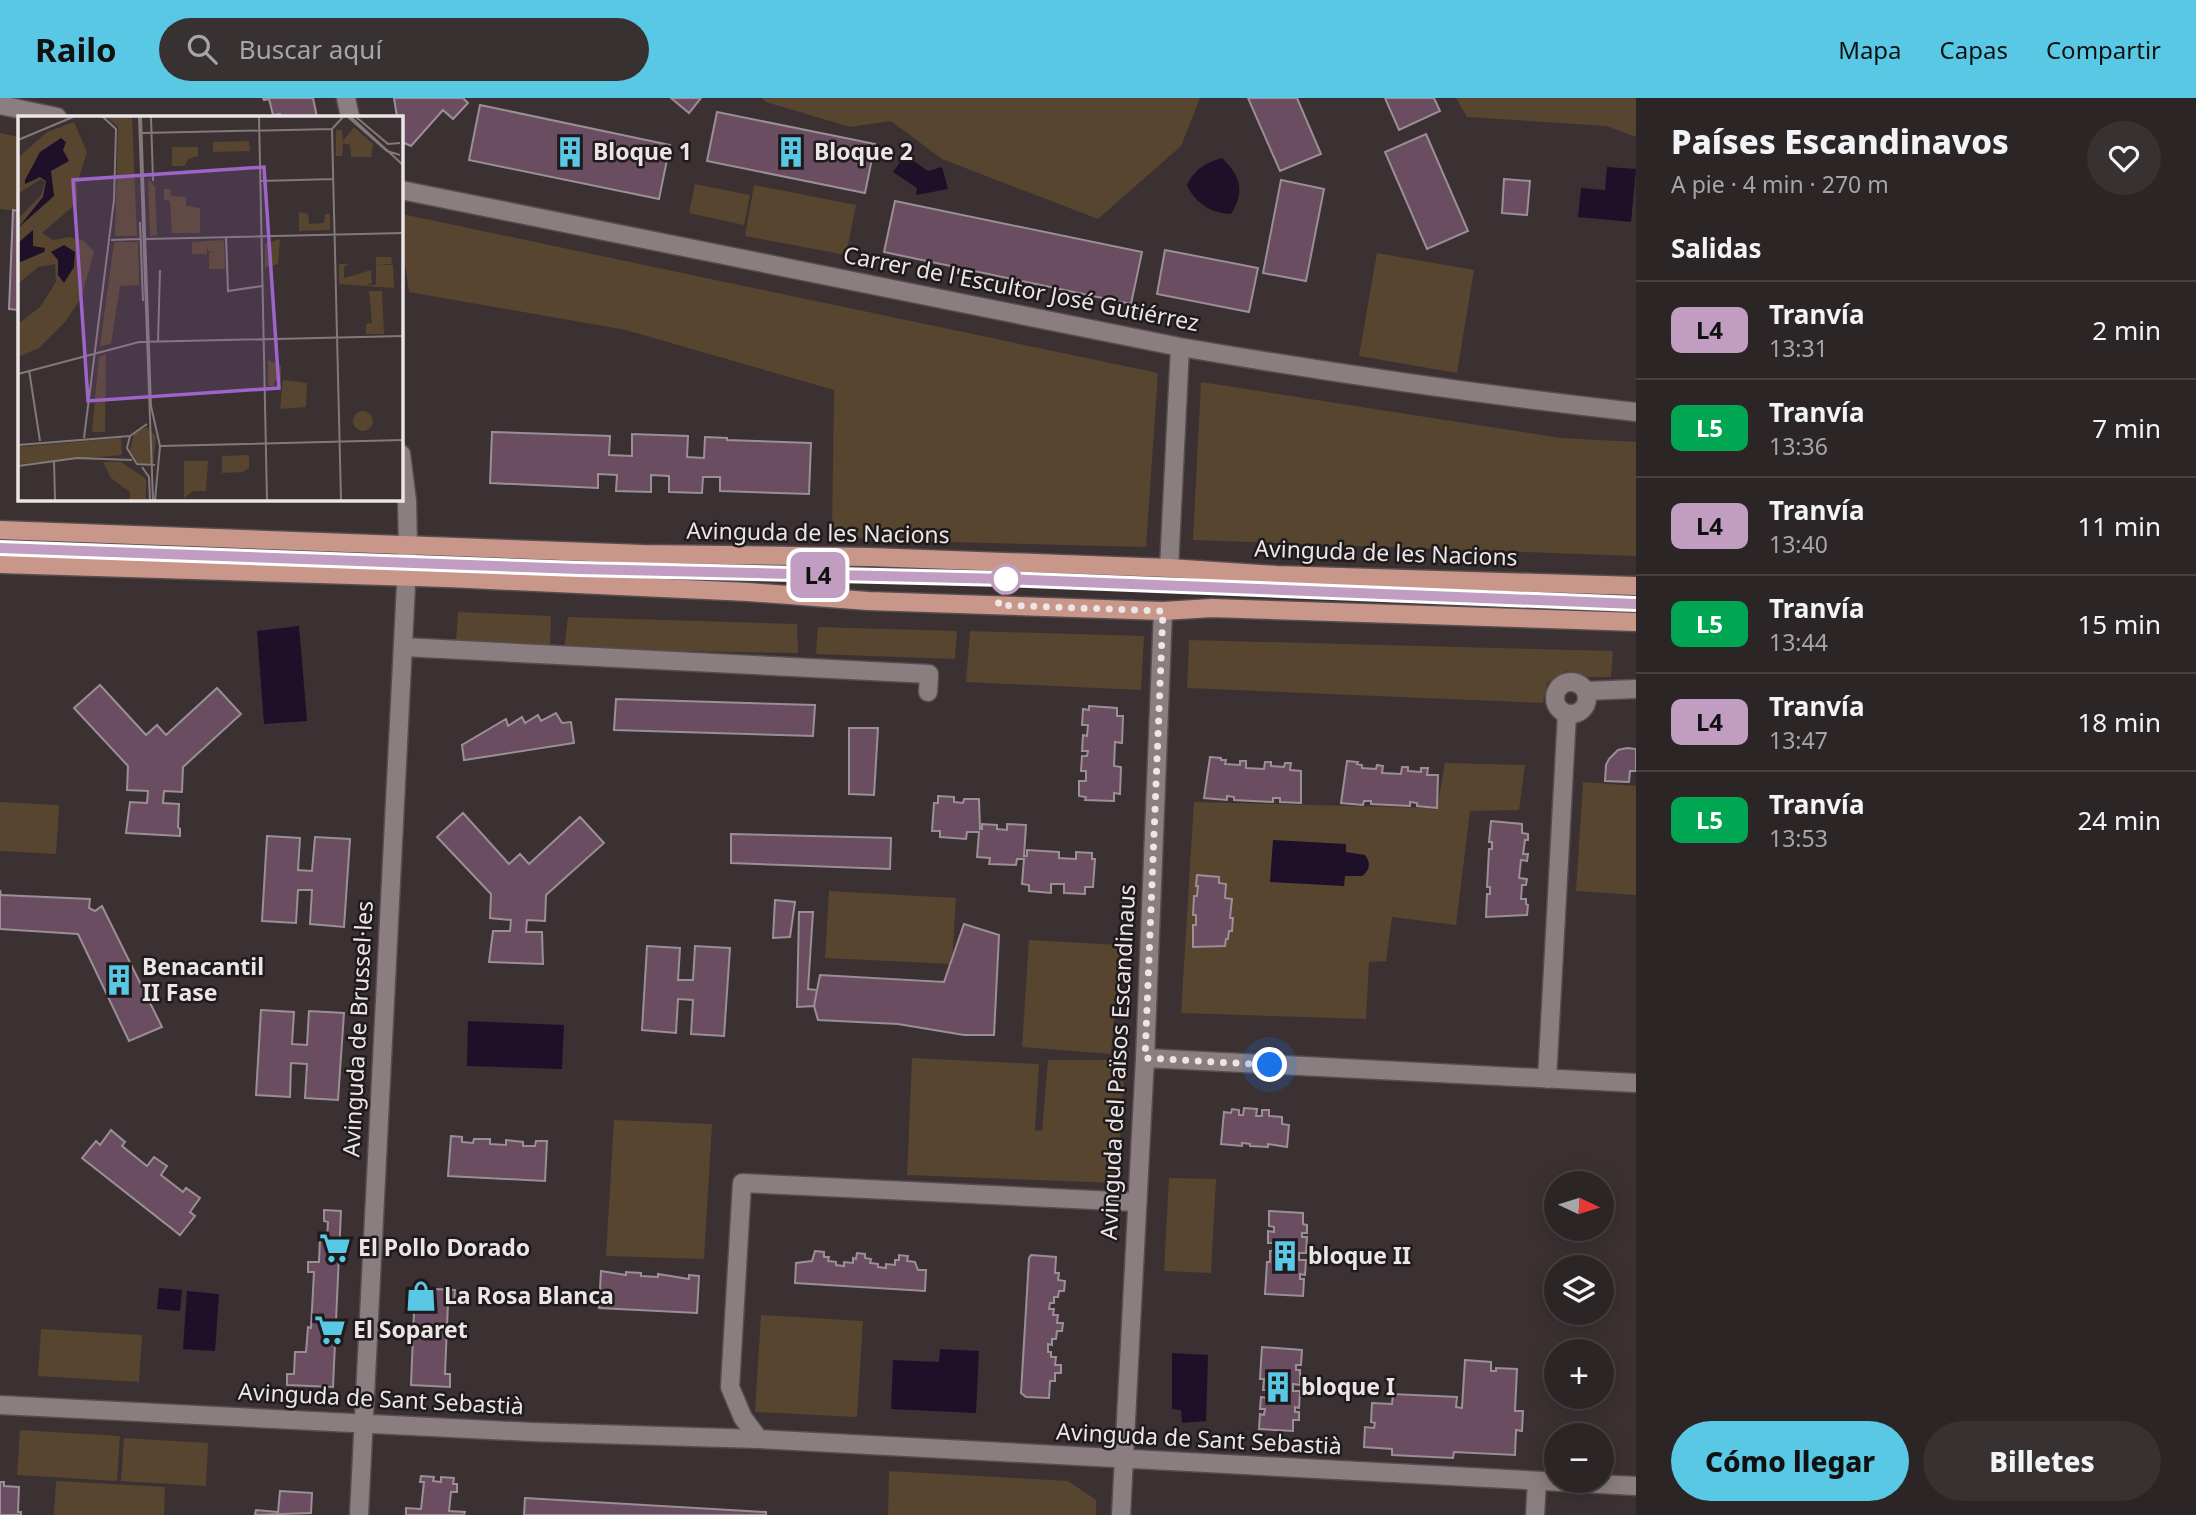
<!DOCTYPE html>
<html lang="es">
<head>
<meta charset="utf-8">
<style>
  :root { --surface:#2c2526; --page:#383132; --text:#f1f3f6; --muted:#a6a5a7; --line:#484243; --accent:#59c8e4 }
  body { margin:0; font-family:"Noto Sans",sans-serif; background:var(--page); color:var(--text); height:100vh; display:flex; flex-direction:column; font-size:26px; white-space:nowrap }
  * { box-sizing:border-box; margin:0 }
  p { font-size:23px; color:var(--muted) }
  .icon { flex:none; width:38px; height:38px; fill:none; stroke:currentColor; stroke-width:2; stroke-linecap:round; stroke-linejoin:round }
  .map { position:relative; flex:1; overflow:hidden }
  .panel { display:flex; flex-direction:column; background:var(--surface); width:560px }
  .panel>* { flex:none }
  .badge { padding:0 14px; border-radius:10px; font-size:24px; line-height:46px }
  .needle { width:46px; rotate:94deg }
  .buttons { position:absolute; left:1544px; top:1073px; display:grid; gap:14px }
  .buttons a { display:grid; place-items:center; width:70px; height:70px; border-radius:50%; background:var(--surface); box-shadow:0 4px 18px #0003,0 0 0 2px var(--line); font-size:35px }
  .you { position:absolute; width:35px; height:35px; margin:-18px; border:5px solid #fff; border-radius:50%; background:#1a73e8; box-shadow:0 0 0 10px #1a73e833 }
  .map>.badge { position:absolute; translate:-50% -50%; box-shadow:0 0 0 4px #fff }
  h2 { padding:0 35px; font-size:26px; line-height:63px }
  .round { display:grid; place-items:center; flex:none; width:74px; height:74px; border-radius:37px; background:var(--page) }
  .head { display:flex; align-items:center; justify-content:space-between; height:119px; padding:0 35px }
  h1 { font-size:33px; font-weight:800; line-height:52px }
  .button { display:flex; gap:14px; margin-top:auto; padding:14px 35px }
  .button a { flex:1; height:80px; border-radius:42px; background:var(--accent); color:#111; font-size:28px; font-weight:800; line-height:80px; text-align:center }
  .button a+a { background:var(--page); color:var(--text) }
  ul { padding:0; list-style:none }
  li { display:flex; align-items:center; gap:21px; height:98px; padding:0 35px; border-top:2px solid var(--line) }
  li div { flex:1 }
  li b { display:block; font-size:26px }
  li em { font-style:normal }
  li .badge { min-width:77px; font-weight:700; text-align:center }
  header { display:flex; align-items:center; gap:42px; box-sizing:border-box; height:98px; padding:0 35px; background:var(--accent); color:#111 }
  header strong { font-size:33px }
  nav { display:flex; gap:38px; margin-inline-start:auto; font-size:24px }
  .search { width:490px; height:63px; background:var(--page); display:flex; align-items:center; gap:18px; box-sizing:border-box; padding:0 24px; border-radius:38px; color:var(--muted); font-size:26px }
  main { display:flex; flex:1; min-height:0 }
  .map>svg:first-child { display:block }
</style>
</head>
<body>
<header>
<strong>Railo</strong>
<div class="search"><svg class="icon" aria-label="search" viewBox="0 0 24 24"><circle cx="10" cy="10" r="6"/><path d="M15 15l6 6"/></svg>Buscar aquí</div>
<nav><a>Mapa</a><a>Capas</a><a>Compartir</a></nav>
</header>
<main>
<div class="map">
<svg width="1636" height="1417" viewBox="0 0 1636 1417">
  <rect width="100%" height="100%" fill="#3b3132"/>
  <path fill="#574530" d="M762,0H1200L1181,48L1098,121L942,61L891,23L850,29L766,4Z
    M1456,0H1636V39L1607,28L1467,19Z
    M0,35L19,39V113L0,111Z
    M695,86L750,97L744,127L689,115Z
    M754,87L856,107L846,157L745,138Z
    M402,116L1158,275L1146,449L869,442L832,435L834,292L626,232L409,194L401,139Z
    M1377,155L1474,172L1457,275L1359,258Z
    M1201,284L1561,340L1636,344V458L1193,442Z
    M458,514L551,518L550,550L456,545Z
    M568,519L797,526L798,555L564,551Z
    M818,529L957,533L955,561L816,556Z
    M970,533L1144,538L1141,592L966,584Z
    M1189,542L1613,553L1611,579H1590L1567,573L1547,585L1543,605L1187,590Z
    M1445,665L1525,667L1519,712L1470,713L1456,827L1392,819L1386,863L1369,864L1366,921L1181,915L1194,704L1437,710Z
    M1583,684L1636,688V797L1576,793Z
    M0,704L59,707L56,756L0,753Z
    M829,793L956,800L952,866L825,860Z
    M1029,842L1120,847L1111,956L1022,949Z
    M912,960L1039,966L1035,1032L1042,1033L1048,962H1125L1117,1085L907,1077Z
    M614,1022L712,1026L704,1161L606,1158Z
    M1169,1080L1216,1081L1211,1175L1164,1173Z
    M761,1217L863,1223L857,1319L755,1314Z
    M41,1231L142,1237L139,1284L38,1278Z
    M20,1332L120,1338L117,1383L17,1377Z
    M124,1340L208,1345L206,1388L121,1383Z
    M889,1373L1068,1383L1096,1402V1417H888Z
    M56,1383L165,1389L164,1417H54Z"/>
  <path fill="#1d1028" d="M905,57L928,73L942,69L948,91L916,97L917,90L893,74Z
    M1222,60C1241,78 1245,94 1231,116C1211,115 1196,106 1187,87C1195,71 1205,65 1222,60Z
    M1607,69L1636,71L1631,124L1578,119L1581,90L1605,92Z
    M299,528L307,623L264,626L257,533Z
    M1273,742L1346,746V754L1365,757C1371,765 1370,772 1362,778H1345L1344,788L1270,784Z
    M468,923L564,927L562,971L467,968Z
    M159,1190L182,1192L180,1213L157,1211Z
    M187,1193L219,1196L215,1253L183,1251Z
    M940,1251L979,1253L976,1315L891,1311L893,1262L939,1264Z
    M1172,1255L1208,1257L1206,1323L1182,1325L1181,1312L1172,1311Z"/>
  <path fill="#6b4d61" stroke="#998f95" stroke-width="2" d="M263,0H313L317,19H281L280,16L273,17L269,1L264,2Z
    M394,0H463L468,5L453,21L443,12L411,48L402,44L401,19H397Z
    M671,0H701L689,15Z
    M1248,0H1297L1321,56L1280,73Z
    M1385,0H1434L1440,13L1399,32Z
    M480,7L670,47L659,101L469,62Z
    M717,14L875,46L865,95L707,63Z
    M1426,36L1468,133L1427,151L1385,54Z
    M1504,81L1530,83L1527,117L1502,115Z
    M1281,82L1324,91L1306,183L1263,175Z
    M895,103L1142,154L1131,206L884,154Z
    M13,112L19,113V212L9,211Z
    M1165,152L1258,170L1249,214L1157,196Z
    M492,334L610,338L609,357L632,358V336L688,338L687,359L704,360L705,339L727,340V342L811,345L809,396L720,393V379H703L702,395L669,394V378L651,377V394L616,393L617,377L598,376V390L490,385Z
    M100,587L146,637L157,627L166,637L217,590L241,616L183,669L182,694L164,693L163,705L179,706L178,729L180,731V738L126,735L130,704L147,705L148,693L127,692L128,668L74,610Z
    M616,601L815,607L813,638L614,632Z
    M1089,608L1117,610V618H1123L1122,645L1115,644L1114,668L1121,669L1120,696L1114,695V703L1085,702L1086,699L1079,698V683H1086V673H1081L1082,658H1087L1088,653H1082L1083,637L1087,638L1088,627H1082L1083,611L1089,612Z
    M556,615L562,625L571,624L574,645L464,662L462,647L506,621L508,628L522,619L525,625L538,617L541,623Z
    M849,630H878L874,697L849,696Z
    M1627,650L1636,651V673H1630L1629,684L1605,683L1606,667L1609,661L1618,652Z
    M1210,659L1221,660V662H1226L1225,666L1240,667V663H1246V670L1264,671L1265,664H1271V668L1284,669L1285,665H1291L1290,672L1301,673V705L1280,704V700H1273V704L1234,702V699L1227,698V702L1204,700Z
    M1347,663L1358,664L1357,666L1362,667V670L1376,671L1377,667L1383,668L1382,675L1401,676L1402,669H1408V673L1421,674V670H1428L1427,677H1438L1437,710L1417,708V705L1410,704V708L1371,706V703H1364L1363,707L1341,705Z
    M938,698L954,699V704L963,705L964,701H979L980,731H982V726L997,727V731L1007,732V726L1026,727L1024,758H1027V752L1059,754V760L1076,761V754L1092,755V761H1095L1093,789H1085V796L1064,795V786H1051V795L1029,793V787L1022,786L1024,761H1017L1016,767L989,766L990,760L977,759L979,734H967L966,741L940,739V733H932L934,705H938Z
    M463,715L509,766L520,756L529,766L580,719L604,745L546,797L545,823L527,822L526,834H542L543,866L489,864L493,833H510L511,822L490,820L491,796L437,739Z
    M1491,723L1522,726V735L1528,736V742H1525L1523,756H1528L1527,763L1521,762L1519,780L1527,781L1526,787H1522L1521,801H1526V806L1528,807L1527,817L1486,819L1487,796H1490V789H1487L1489,751H1492V744H1489Z
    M731,736L891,740L890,771L731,765Z
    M267,738L300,740L298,772L312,773L315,739L350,741L344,829L310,826L312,792H298L296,825L262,823Z
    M1197,777L1219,779V785L1226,786L1225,800L1232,801L1230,820H1233L1232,833H1229L1228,841H1226L1225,848L1193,849V827H1196V817H1193L1194,798H1197L1198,788H1196Z
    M0,792L1,797L90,801L89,810L95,813L102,808L162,929L129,943L78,836L0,831Z
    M775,802L795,804L790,839L773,840Z
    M799,814H813L808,891L817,892L814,908L797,909Z
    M964,826L999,837L994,937H964L898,926L818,922L814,908L820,877L944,884Z
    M647,848L680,850L678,882H693L695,848L730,850L724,938L691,936L693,902L678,901L676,935L642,932Z
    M261,912L294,914L292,946L307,947L309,913L344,915L338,1002L305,1000L307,966L291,965L290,999L256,997Z
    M1244,1010L1257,1011L1256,1018H1262V1012H1269V1018L1282,1019V1026L1289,1027L1287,1049L1268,1046V1049L1250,1048V1046L1242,1045V1048L1221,1046L1224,1014L1231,1015L1232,1011L1239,1012V1017H1243Z
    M111,1032L125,1044L122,1048L147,1068L154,1059L167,1068L161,1077L183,1094L186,1090L200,1100L190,1114L195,1118L180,1137L82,1060L96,1043L100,1047Z
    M451,1038L462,1039V1044L473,1045L474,1041H490V1046L506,1047V1042L523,1044V1048H535L536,1043H547L545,1083L448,1078Z
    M324,1112L341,1113L333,1289L287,1287V1276H294L295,1254H306L308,1229L311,1230L314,1174H308V1164H319L320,1141H327L328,1124L324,1123Z
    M1269,1113L1303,1115V1126L1307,1127V1135H1302V1139H1307L1306,1155H1299V1162H1306L1305,1177L1300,1176V1181H1304L1303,1198L1265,1196L1267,1164H1270V1153H1275V1145H1268V1133L1274,1134V1129L1269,1128Z
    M815,1153L824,1154V1159H829L828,1163L836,1164V1167L844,1168V1164L853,1165V1160L856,1161L857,1155L865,1156V1160L871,1161L870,1165L878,1166V1169L886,1170V1166L895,1167V1162H899V1157L908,1158L907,1163L915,1164L918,1172H926L925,1193L795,1185L796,1165L812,1163Z
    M1031,1157L1056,1159L1055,1175H1059L1058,1182L1065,1183L1064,1193H1059L1058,1199H1054V1205H1050L1049,1211H1054L1053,1217H1058L1057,1225H1063L1062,1233H1057L1056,1241H1052V1247L1048,1246V1254H1051V1259H1056L1055,1267H1061V1275H1055V1283H1050L1049,1300L1026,1299L1021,1295L1029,1160Z
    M601,1173L626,1177V1174L641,1175V1178L658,1179V1176L689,1181V1177L699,1178L697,1215L599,1210Z
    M415,1190L455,1192L454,1205H448L445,1276H450V1289L411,1287Z
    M1262,1249L1302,1252L1301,1267H1296V1272H1300V1287L1293,1286V1293H1300L1299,1310L1295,1309V1314H1299V1322H1293V1333L1259,1331L1260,1316L1264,1317L1265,1311H1260L1261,1299L1267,1300L1268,1292H1263L1264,1281H1260Z
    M1465,1262L1491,1264V1273H1496V1270L1517,1271L1515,1313H1523L1522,1333L1516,1332L1515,1357L1454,1354L1453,1360L1392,1357V1351L1364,1349L1365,1329L1374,1330L1375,1325L1371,1324L1372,1305L1392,1306L1393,1296L1457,1299L1456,1309L1462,1310Z
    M421,1378L434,1379L433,1383L441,1384V1379L454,1380L453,1386H457V1394H451L449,1413L465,1414L464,1417H406V1410L421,1411L424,1384H420Z
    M0,1384H4V1388L19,1389L18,1414H21V1417H0Z
    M280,1393L312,1395L311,1415L255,1417L256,1412L278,1414Z
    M525,1400L766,1414V1417H524Z"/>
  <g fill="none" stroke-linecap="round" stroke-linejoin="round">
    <defs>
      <path id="minor" d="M346,0L350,19
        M0,7L57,19
        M401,92L1180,249C1332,275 1483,297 1636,314
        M1169,470L1180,249
        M403,549L929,576L928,594
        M1555 600a16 16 0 1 1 32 0a16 16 0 1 1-32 0Z
        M1586,593L1636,591
        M1145,960L1636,985
        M1547,981L1567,616
        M0,1307L531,1334L759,1341L1636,1388
        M759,1341L743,1320L730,1289L742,1085L1136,1104
        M359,1417L408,447L407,403L401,356
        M1121,1417L1145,960L1163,513
        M1535,1417L1537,1383"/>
      <path id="major" d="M0,432L643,456L870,459L1169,470L1277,477L1636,488
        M0,466L448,480L748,494L868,503L1163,513L1212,510L1636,524"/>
    </defs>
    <use href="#minor" stroke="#574d4f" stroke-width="21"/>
    <use href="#major" stroke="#574d4f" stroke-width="21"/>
    <use href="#minor" stroke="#8b7e80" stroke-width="18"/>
    <use href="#major" stroke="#c8978a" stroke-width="18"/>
    <path stroke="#a8a0a1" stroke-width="2" d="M0,450L580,471L1006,481L1636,506"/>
  </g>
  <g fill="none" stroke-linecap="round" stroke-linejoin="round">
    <defs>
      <path id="line" d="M0,450L580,471L1006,481L1636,506"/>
    </defs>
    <use href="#line" stroke="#fff" stroke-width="16"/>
    <use href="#line" stroke="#c19dc2" stroke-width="10"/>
    <path stroke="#ece5e5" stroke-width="7" stroke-dasharray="0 12.6" d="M1006,481L998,507L1163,513L1145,960L1270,967"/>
  </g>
  <defs>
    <symbol id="building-bare" viewBox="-9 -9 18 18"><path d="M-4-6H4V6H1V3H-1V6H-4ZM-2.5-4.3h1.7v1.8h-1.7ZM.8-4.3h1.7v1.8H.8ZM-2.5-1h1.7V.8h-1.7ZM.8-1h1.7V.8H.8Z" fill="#59c8e4" stroke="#1f1a1b" stroke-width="2.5" paint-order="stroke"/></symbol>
    <symbol id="supermarket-bare" viewBox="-9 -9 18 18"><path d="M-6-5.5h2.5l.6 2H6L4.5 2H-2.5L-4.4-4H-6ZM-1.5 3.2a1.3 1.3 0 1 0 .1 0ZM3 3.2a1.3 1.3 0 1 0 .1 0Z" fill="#59c8e4" stroke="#1f1a1b" stroke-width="2.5" paint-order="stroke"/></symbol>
    <symbol id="shop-bare" viewBox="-9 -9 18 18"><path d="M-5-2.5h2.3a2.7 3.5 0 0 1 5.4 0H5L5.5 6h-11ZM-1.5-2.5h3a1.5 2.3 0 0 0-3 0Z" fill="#59c8e4" stroke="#1f1a1b" stroke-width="2.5" paint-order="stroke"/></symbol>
  </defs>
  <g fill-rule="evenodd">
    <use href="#building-bare" x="548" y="32" width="44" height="44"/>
    <use href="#building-bare" x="769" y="32" width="44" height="44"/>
    <use href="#building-bare" x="97" y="860" width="44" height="44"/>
    <use href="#supermarket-bare" x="313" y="1128" width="44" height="44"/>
    <use href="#building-bare" x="1263" y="1136" width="44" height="44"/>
    <use href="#shop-bare" x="399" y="1176" width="44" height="44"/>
    <use href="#supermarket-bare" x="308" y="1210" width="44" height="44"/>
    <use href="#building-bare" x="1256" y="1267" width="44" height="44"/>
  </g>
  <circle fill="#fff" stroke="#c19dc2" stroke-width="3.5" cx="1006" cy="481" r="14"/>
  <g text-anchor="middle" stroke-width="5" stroke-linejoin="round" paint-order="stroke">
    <g font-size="23" font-weight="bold" fill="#ece5e5" stroke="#1f1a1b" text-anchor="start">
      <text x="593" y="62">Bloque 1</text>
      <text x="814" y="62">Bloque 2</text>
      <text x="142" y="877">Benacantil<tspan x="142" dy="26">II Fase</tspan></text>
      <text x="358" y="1158">El Pollo Dorado</text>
      <text x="1308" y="1166">bloque II</text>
      <text x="444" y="1206">La Rosa Blanca</text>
      <text x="353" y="1240">El Soparet</text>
      <text x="1301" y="1297">bloque I</text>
    </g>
    <g font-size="23" fill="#ece5e5" stroke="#1f1a1b">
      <text transform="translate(1021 191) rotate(11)" y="8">Carrer de l'Escultor José Gutiérrez</text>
      <text transform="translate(818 435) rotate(1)" y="8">Avinguda de les Nacions</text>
      <text transform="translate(1386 455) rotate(2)" y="8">Avinguda de les Nacions</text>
      <text transform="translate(358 931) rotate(-87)" y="8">Avinguda de Brussel·les</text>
      <text transform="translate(1118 964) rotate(-87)" y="8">Avinguda del Països Escandinaus</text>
      <text transform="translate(381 1301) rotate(3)" y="8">Avinguda de Sant Sebastià</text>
      <text transform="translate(1199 1341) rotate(3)" y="8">Avinguda de Sant Sebastià</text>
    </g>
  </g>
  <g transform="translate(18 18)">
    <rect width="385" height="385" fill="#3b3132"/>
    <path d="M89,1H114L119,120H97L100,11ZM56,6L69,36L59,68V87L24,117L35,124L52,121L66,125L76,136L63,182L47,206L21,232L0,241V208L22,191L38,166L37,148L20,151L0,168V103L23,79L27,66L23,63L0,78V42L29,16ZM336,11L355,28L353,41H333L332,29L325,27L324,40H318V14H324L325,25ZM231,25L232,35L195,36V26ZM154,31H180V40L170,43L167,50H154ZM130,62L137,71L139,119L132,120ZM146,73H152L153,80L168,81V90L182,92V117H154L152,85L146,84ZM281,96L290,98L291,108L306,107L307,98H312V114L281,115ZM262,123L260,148L247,152V128ZM206,124L207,153H191V136L197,135H190L189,129V138H174V126ZM96,126H120L121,169L102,170L93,228L82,230ZM358,141H373L374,148L359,149H375L376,172L321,168V148H331L326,151V162L353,154L354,167L348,169H358ZM351,175H364L366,218H348V208L354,207ZM88,238L87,316H74L81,241ZM250,244L263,250V264L256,265V270H250ZM265,264L289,267L288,291L262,293ZM335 305a10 10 0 1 1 20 0a10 10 0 1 1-20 0ZM128,311L138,320L135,348L120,347L112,334L116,317ZM103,322L104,339L0,348V331ZM231,339V352L225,356L204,357V340ZM166,345H190L188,375H175L166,382ZM85,346H103L128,363V384H112V376L93,362Z" fill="#574530"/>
    <path d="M43,22L48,26L45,34L51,45L33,55L36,80L0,112L25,81L28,65L22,61L7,68V64L22,36ZM15,114V130L27,132L26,136L0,147L1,126ZM46,129L57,136L56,151L46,167L40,159V144L33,136Z" fill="#1d1028"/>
    <path fill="none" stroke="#82797a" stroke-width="2" d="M121,1L135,384M123,1L133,290L142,330L137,384M133,1L135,65M241,1L249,384M330,1L369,35L382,39M333,1L385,49M338,1L370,28L382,27M314,13L323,384M124,17L314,13L325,1M0,24L55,1M242,65L316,63M122,106L125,185M208,121L210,175L244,170M128,123L385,117M93,124L123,123M140,226L142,154M11,254L22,325M0,258L121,226L385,220M129,308L112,320L109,332L119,348L137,349M66,322L96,84L98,13L85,1M0,329L112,320M142,330L385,324M36,344L37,384M0,350L59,342L114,344M124,351L131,361L132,384"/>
    <path fill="#9d64ca" fill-opacity="0.15" stroke="#9d64ca" stroke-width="3.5" d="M246,51L261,272L70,285L55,64Z"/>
    <rect width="385" height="385" fill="none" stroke="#ece5e5" stroke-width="3.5"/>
  </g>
</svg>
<div class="buttons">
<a><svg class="needle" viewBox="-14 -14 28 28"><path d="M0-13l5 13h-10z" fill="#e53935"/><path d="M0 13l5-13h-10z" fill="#a6a5a7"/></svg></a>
<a><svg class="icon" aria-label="layers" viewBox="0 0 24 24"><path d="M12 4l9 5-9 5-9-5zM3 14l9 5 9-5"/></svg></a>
<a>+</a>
<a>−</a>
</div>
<div class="you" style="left:1270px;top:967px"></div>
<b class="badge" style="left:818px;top:477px;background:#c19dc2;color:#111">L4</b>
</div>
<section class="panel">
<div class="head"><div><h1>Países Escandinavos</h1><p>A pie · 4 min · 270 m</p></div><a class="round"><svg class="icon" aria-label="heart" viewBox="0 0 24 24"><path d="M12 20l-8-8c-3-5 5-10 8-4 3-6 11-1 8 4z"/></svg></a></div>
<h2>Salidas</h2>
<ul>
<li><span class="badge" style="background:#c19dc2;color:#111">L4</span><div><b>Tranvía</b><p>13:31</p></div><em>2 min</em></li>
<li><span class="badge" style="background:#00a651;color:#fff">L5</span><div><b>Tranvía</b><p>13:36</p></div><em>7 min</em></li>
<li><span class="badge" style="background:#c19dc2;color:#111">L4</span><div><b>Tranvía</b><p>13:40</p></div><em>11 min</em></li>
<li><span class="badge" style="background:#00a651;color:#fff">L5</span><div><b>Tranvía</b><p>13:44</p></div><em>15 min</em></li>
<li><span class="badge" style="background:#c19dc2;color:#111">L4</span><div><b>Tranvía</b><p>13:47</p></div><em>18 min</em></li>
<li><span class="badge" style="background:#00a651;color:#fff">L5</span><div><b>Tranvía</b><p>13:53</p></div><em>24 min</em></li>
</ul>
<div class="button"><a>Cómo llegar</a><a>Billetes</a></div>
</section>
</main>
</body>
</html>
